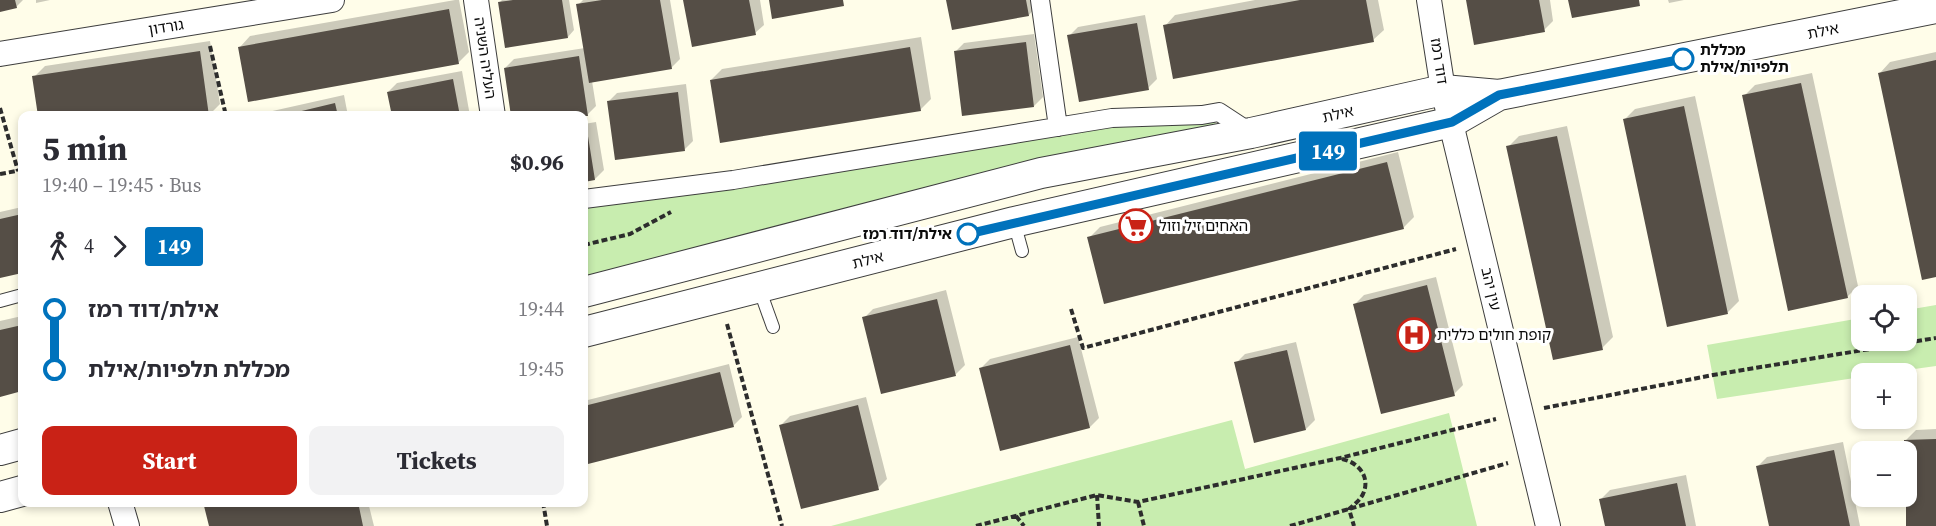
<!DOCTYPE html>
<html lang="en">
<head>
<meta charset="utf-8">
<style>
  :root { --surface:#fff; --page:#f2f2f3; --text:#2b2b33; --muted:#7c7c81; --accent:#c92216 }
  body { margin:0; font-family:"Source Serif 4","Noto Sans Hebrew",serif; background:var(--page); color:var(--text); height:100vh; display:flex; flex-direction:column; font-size:22px; white-space:nowrap }
  * { box-sizing:border-box; margin:0 }
  p { font-size:20px; color:var(--muted) }
  .icon { flex:none; width:33px; height:33px; fill:none; stroke:currentColor; stroke-width:2; stroke-linecap:round; stroke-linejoin:round }
  .map { position:relative; flex:1; overflow:hidden }
  .drawer { position:absolute; left:18px; top:111px; width:570px; height:396px; display:flex; flex-direction:column; background:var(--surface); border-radius:12px; box-shadow:0 3px 9px #0003 }
  .drawer>* { flex:none }
  .badge { padding:0 12px; border-radius:4px; font-size:21px; line-height:39px }
  .fabs { position:absolute; left:1851px; top:285px; display:grid; gap:12px }
  .fabs a { display:grid; place-items:center; width:66px; height:66px; border-radius:12px; background:var(--surface); box-shadow:0 3px 9px #0003; font-size:30px }
  .map>.badge { position:absolute; translate:-50% -50%; box-shadow:0 0 0 3px #fff }
  .legs { display:flex; align-items:center; gap:9px; height:66px; padding:0 24px; font-size:20px }
  .legs p { margin-inline-start:auto }
  .headline { display:flex; align-items:center; justify-content:space-between; height:102px; padding:0 24px }
  h1 { font-size:33px; font-weight:700; line-height:45px }
  .primary-button { display:flex; gap:12px; margin-top:auto; padding:12px 24px }
  .primary-button a { flex:1; height:69px; border-radius:12px; background:var(--accent); color:#fff; font-size:24px; font-weight:700; line-height:69px; text-align:center }
  .primary-button a+a { background:var(--page); color:var(--text) }
  ul { padding:0 24px; list-style:none }
  li { display:flex; align-items:center; gap:21px; height:60px; font-size:22px }
  li i { display:grid; place-items:center; width:9px; height:100%; margin:0 8px; background:currentColor }
  li i::after { content:''; width:15px; height:15px; margin:-8px; border:4px solid; border-radius:50%; background:var(--surface) }
  li p { margin-inline-start:auto }
  li:first-child i { background:linear-gradient(#0000 50%,currentColor 0) }
  li:last-child i { background:linear-gradient(currentColor 50%,#0000 0) }
  .map>svg:first-child { display:block }
</style>
</head>
<body>
<div class="map">
<svg width="1936" height="526" viewBox="0 0 1936 526">
  <rect width="100%" height="100%" fill="#fffde9"/>
  <path fill="#c8edaf" d="M1214,118L1218,134L584,288V204L1113,125Z
    M1936,305V366L1886,373L1862,374L1861,377L1717,399L1707,345L1861,318L1862,340H1906L1907,310Z
    M1449,413L1477,526H831L1232,420L1245,469Z"/>
  <path fill="#0003" d="M0,0H23L16,7L0,10Z
    M36,0H50L36,3Z
    M455,0H459L469,52L458,63L240,47L250,36Z
    M502,0H569L574,30L568,37L499,3Z
    M583,0H670L680,59L671,68L592,81L596,106L587,115L505,68L514,59L585,48L578,5Z
    M685,0H760L764,25L755,33Z
    M948,0H1033L1035,8L1029,15Z
    M1255,0H1378L1384,30L1373,40L1165,26L1175,15Z
    M1467,0H1550L1553,21L1544,30Z
    M1668,0H1684L1669,3Z
    M1145,15L1157,79L1148,88L1069,36L1078,27Z
    M1034,34L1043,97L1034,106L955,52L964,43Z
    M921,37L931,99L920,110L711,80L722,69Z
    M210,41L220,104L209,115L34,77L45,66Z
    M1936,52V276L1880,73L1890,62Z
    M462,71L470,116H393L388,92L397,83Z
    M1812,73L1858,286L1847,297L1744,96L1755,85Z
    M686,84L693,141L684,150L608,102L617,93Z
    M344,95L348,116H265L268,112Z
    M1695,96L1739,301L1728,312L1668,325L1624,120L1635,109Z
    M596,122L604,170L595,179L584,181V124Z
    M1567,126L1613,337L1602,348L1508,147L1519,136Z
    M1398,152L1414,217L1403,228L1089,238L1100,227Z
    M22,207V271L0,277V212Z
    M1436,277L1463,385L1454,394L1355,304L1364,295Z
    M946,290L965,365L956,374L882,392L864,318L873,309Z
    M22,316V390L0,395V321Z
    M1078,337L1099,418L1090,427L981,368L990,359Z
    M1296,342L1315,420L1306,429L1236,363L1245,354Z
    M729,364L742,417L733,426L584,463V401Z
    M866,397L887,479L878,488L781,425L790,416Z
    M1936,429V526H1908L1905,441L1916,430Z
    M1843,442L1860,526H1770L1758,466L1767,457Z
    M1686,475L1696,526H1607L1601,499L1610,490Z
    M205,502H368L374,526H210Z"/>
  <path fill="#554e46" d="M0,0H15L17,8L0,12Z
    M513,0H562L568,38L505,48L498,2Z
    M602,0H660L672,69L589,83L576,4Z
    M683,0H749L756,35L692,47Z
    M769,0H843L844,6L772,19Z
    M946,0H1026L1029,16L952,30Z
    M1300,0H1366L1374,42L1173,79L1163,25Z
    M1466,0H1539L1545,32L1474,45Z
    M1568,0H1639L1640,6L1572,18Z
    M449,9L459,64L248,102L238,47Z
    M1137,23L1149,90L1079,102L1067,35Z
    M1026,42L1034,107L962,116L954,51Z
    M910,47L921,111L720,143L710,80Z
    M200,51L209,116H38L32,76Z
    M579,56L588,116H511L504,68Z
    M1936,60V277L1922,280L1878,73Z
    M453,79L460,116H392L387,92Z
    M1801,83L1848,298L1788,311L1742,95Z
    M678,92L685,151L615,160L607,101Z
    M335,103L338,116H285V115Z
    M1684,106L1728,314L1667,327L1623,119Z
    M584,130H587L595,180L584,182Z
    M1557,136L1603,350L1553,360L1506,146Z
    M1387,162L1404,229L1104,304L1087,237Z
    M22,214V273L0,278V219Z
    M1427,285L1455,396L1381,414L1353,304Z
    M937,299L956,376L881,394L862,317Z
    M22,325V391L0,397V330Z
    M1070,345L1090,428L1000,451L979,368Z
    M1287,350L1306,430L1254,443L1234,362Z
    M720,372L734,427L584,465V406Z
    M858,405L879,490L801,509L779,425Z
    M1936,439V526H1906V452H1904V440Z
    M1834,450L1850,526H1769L1756,466Z
    M1677,483L1686,526H1605L1599,499Z
    M203,502H358L363,526H209Z"/>
  <g fill="none" stroke-linecap="round" stroke-linejoin="round">
    <defs>
      <path id="service" d="M1014,222L1022,251
        M759,288L773,327
        M0,301L22,295"/>
      <path id="pedestrian" d="M1040,0L1058,127
        M584,199L733,180L1112,118L1202,115L1219,112L1251,133"/>
      <path id="minor" d="M476,0L493,116
        M1429,0L1443,90L1548,526
        M0,54L332,0
        M120,502L127,526"/>
      <path id="tertiary" d="M584,292L1041,173L1251,133L1443,90L1499,95L1936,8
        M584,332L1014,222L1452,122L1499,95
        M0,450L22,444
        M0,497L22,491"/>
    </defs>
    <use href="#service" stroke="#3e3e3e" stroke-width="14"/>
    <use href="#pedestrian" stroke="#3e3e3e" stroke-width="20"/>
    <use href="#minor" stroke="#3e3e3e" stroke-width="26"/>
    <use href="#tertiary" stroke="#3e3e3e" stroke-width="32"/>
    <path stroke="#2d2d2d" stroke-width="4" stroke-dasharray="6 3" stroke-linecap="butt" d="M210,46L226,116
      M0,108L18,171
      M0,174L22,170
      M584,245L630,234L671,212
      M1071,309L1083,348L1456,249
      M727,324L782,526
      M1544,408L1713,375L1936,338
      M1342,459C1358,462 1371,477 1363,494C1360,500 1354,505 1349,509L1354,526
      M1097,495L1099,526
      M543,502L547,526
      M1138,502L1144,526
      M1016,516L1024,526
      M976,526L1097,495L1138,502L1340,458L1496,419
      M1290,526L1508,463"/>
    <use href="#service" stroke="#fff" stroke-width="12"/>
    <use href="#pedestrian" stroke="#fff" stroke-width="18"/>
    <use href="#minor" stroke="#fff" stroke-width="24"/>
    <use href="#tertiary" stroke="#fff" stroke-width="30"/>
  </g>
  <g fill="none" stroke-linecap="round" stroke-linejoin="round">
    <defs>
      <path id="line-1" d="M968,234L1452,122L1499,95L1683,59"/>
    </defs>
    <use href="#line-1" stroke="#fff" stroke-width="14"/>
    <use href="#line-1" stroke="#0072bc" stroke-width="9"/>
  </g>
  <defs>
    <symbol id="supermarket-ring" viewBox="-11 -11 22 22"><circle r="9.5" fill="#fff" stroke="#c92216" stroke-width="1.5"/><path d="M-6-5.5h2.5l.6 2H6L4.5 2H-2.5L-4.4-4H-6ZM-1.5 3.2a1.3 1.3 0 1 0 .1 0ZM3 3.2a1.3 1.3 0 1 0 .1 0Z" fill="#c92216"/></symbol>
    <symbol id="hospital-ring" viewBox="-11 -11 22 22"><circle r="9.5" fill="#fff" stroke="#c92216" stroke-width="1.5"/><path d="M-5-5h3v3.5h4V-5h3V5h-3V1.5h-4V5h-3Z" fill="#c92216"/></symbol>
  </defs>
  <g fill-rule="evenodd">
    <use href="#supermarket-ring" x="1117" y="207" width="38" height="38"/>
    <use href="#hospital-ring" x="1395" y="316" width="38" height="38"/>
  </g>
  <g fill="#fff" stroke="#0072bc" stroke-width="3">
    <circle cx="1683" cy="59" r="10"/>
    <circle cx="968" cy="234" r="10"/>
  </g>
  <g text-anchor="middle" stroke-width="6" stroke-linejoin="round" paint-order="stroke">
    <g font-size="15" fill="#0b0b0b" stroke="#fff">
      <text transform="translate(166 27) rotate(-9)" y="5">גורדון</text>
      <text transform="translate(1823 31) rotate(-11)" y="5">אילת</text>
      <text transform="translate(485 58) rotate(82)" y="5">העליה השניה</text>
      <text transform="translate(1439 61) rotate(81)" y="5">דוד רמז</text>
      <text transform="translate(1338 114) rotate(-13)" y="5">אילת</text>
      <text transform="translate(868 260) rotate(-14)" y="5">אילת</text>
      <text transform="translate(1491 289) rotate(77)" y="5">עין יהב</text>
    </g>
    <g font-size="15" font-weight="bold" fill="#0b0b0b" stroke="#fff" text-anchor="start">
      <text x="1700" y="55">מכללת<tspan x="1700" dy="17">תלפיות/אילת</tspan></text>
      <text x="952" y="239" text-anchor="end">אילת/דוד רמז</text>
    </g>
    <g font-size="15" fill="#0b0b0b" stroke="#fff" text-anchor="start">
      <text x="1159" y="231">האחים זיל וזול</text>
      <text x="1437" y="340">קופת חולים כללית</text>
    </g>
  </g>
</svg>
<div class="fabs">
<a><svg class="icon" aria-label="locate" viewBox="0 0 24 24"><circle cx="12" cy="12" r="6"/><path d="M12 2v4M12 18v4M2 12h4M18 12h4"/></svg></a>
<a>+</a>
<a>−</a>
</div>
<b class="badge" style="left:1328px;top:151px;background:#0072bc;color:#fff">149</b>
<section class="drawer">
<div class="headline"><div><h1>5 min</h1><p>19:40 – 19:45 · Bus</p></div><b>$0.96</b></div>
<div class="legs"><svg class="icon" aria-label="walk" viewBox="0 0 24 24"><circle cx="13" cy="4" r="2"/><path d="M13 8l-2 6 4 7M11 14l-3 7M7 12l3-4h3l4 4"/></svg>4<svg class="icon" aria-label="forward" viewBox="0 0 24 24"><path d="M9 5l7 7-7 7"/></svg><b class="badge" style="background:#0072bc;color:#fff">149</b></div>
<ul>
<li><i style="color:#0072bc"></i><b>אילת/דוד רמז</b><p>19:44</p></li>
<li><i style="color:#0072bc"></i><b>מכללת תלפיות/אילת</b><p>19:45</p></li>
</ul>
<div class="primary-button"><a>Start</a><a>Tickets</a></div>
</section>
</div>
</body>
</html>
